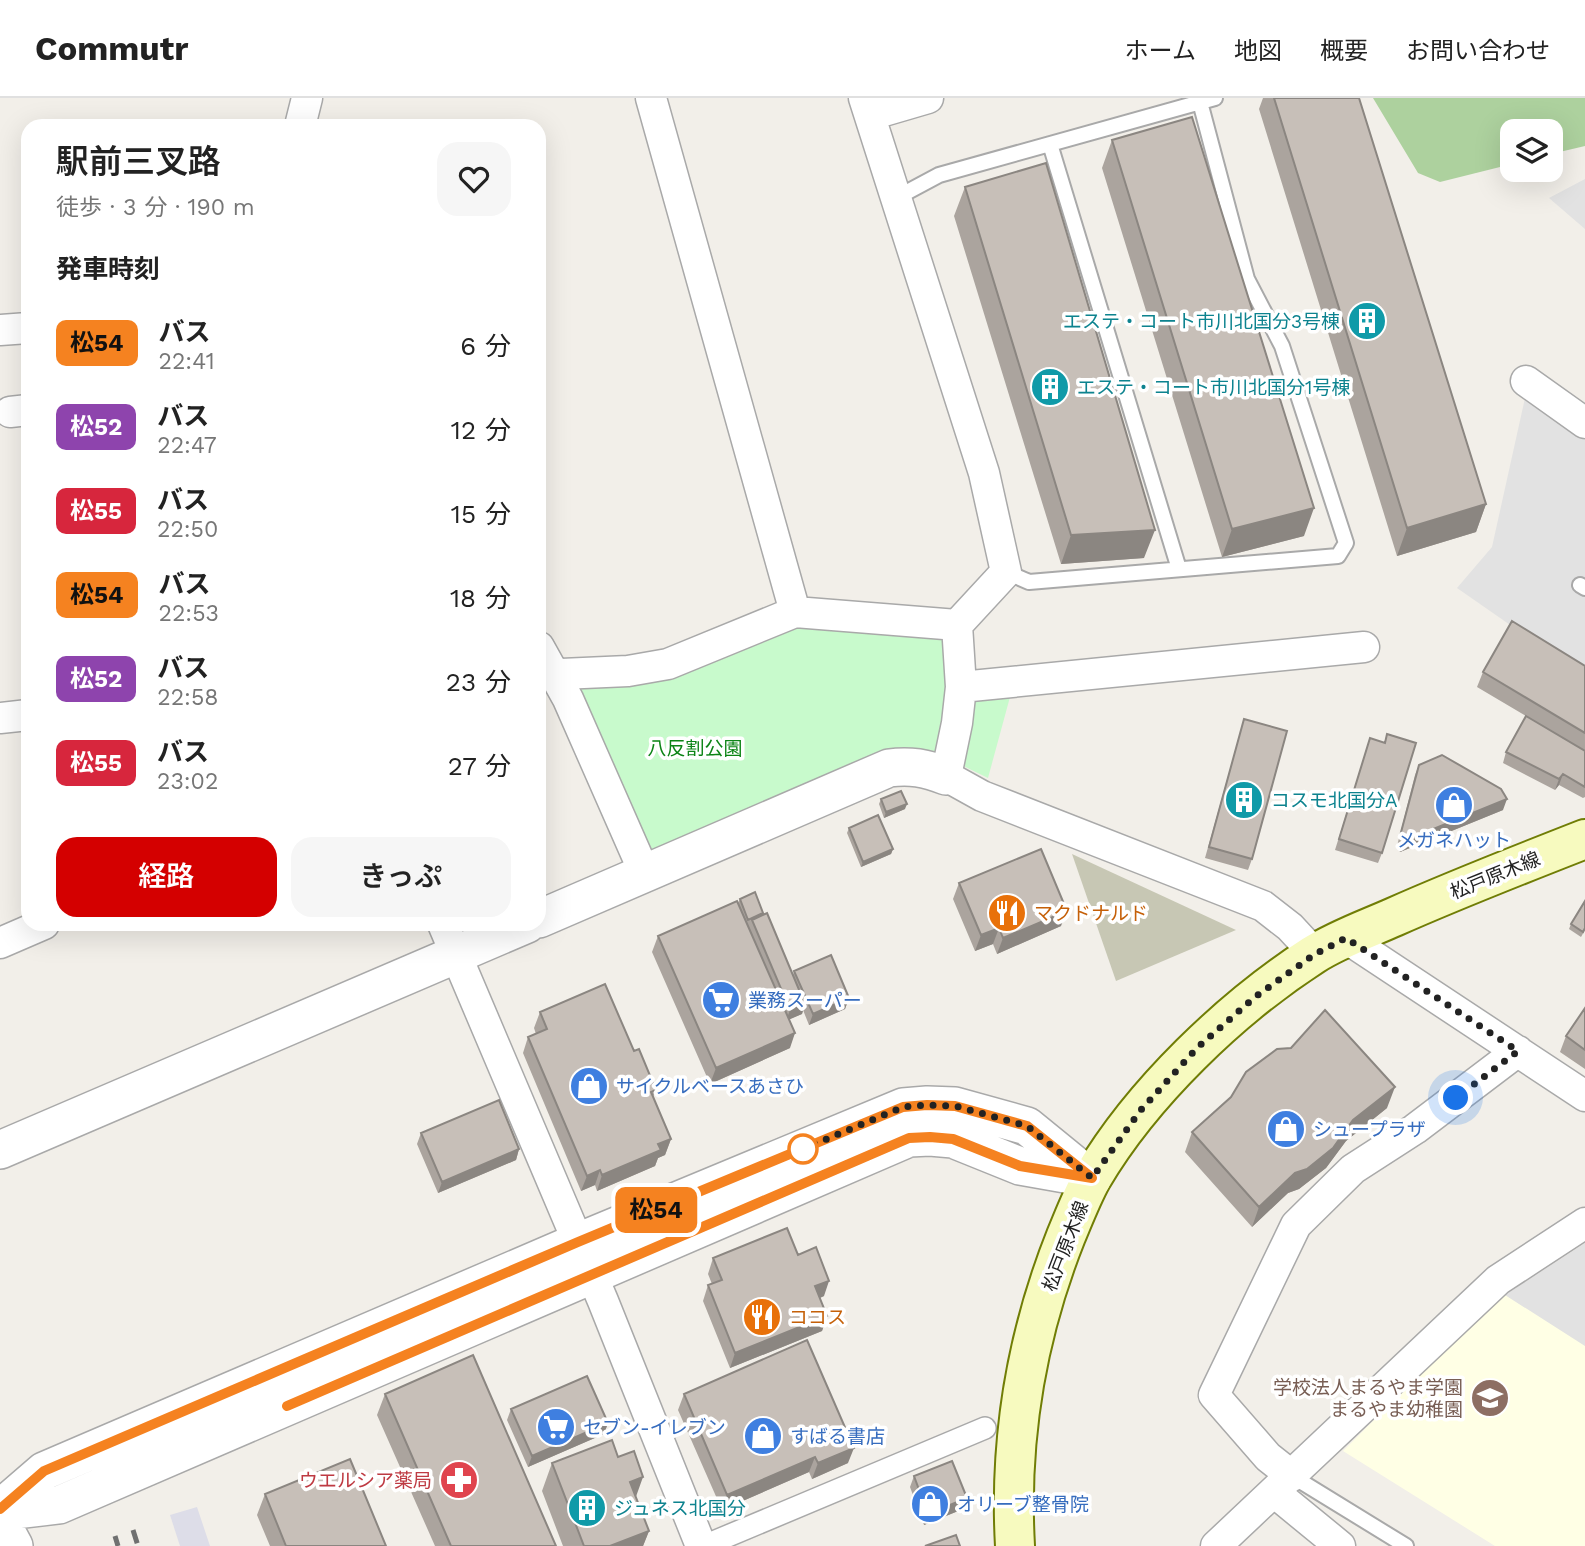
<!DOCTYPE html>
<html lang="ja">
<head>
<meta charset="utf-8">
<style>
  :root { --surface:#fff; --page:#f6f6f6; --text:#222; --muted:#767676; --line:#e0e0e0; --accent:#d40000 }
  body { margin:0; font-family:"Work Sans","Noto Sans JP",sans-serif; background:var(--page); color:var(--text); height:100vh; display:flex; flex-direction:column; font-size:26px; white-space:nowrap }
  * { box-sizing:border-box; margin:0 }
  p { font-size:23px; color:var(--muted) }
  .icon { flex:none; width:38px; height:38px; fill:none; stroke:currentColor; stroke-width:2; stroke-linecap:round; stroke-linejoin:round }
  .map { position:relative; flex:1; overflow:hidden }
  .details { position:absolute; left:21px; top:21px; width:525px; height:812px; display:flex; flex-direction:column; background:var(--surface); border-radius:21px; box-shadow:0 7px 28px #0002 }
  .details>* { flex:none }
  .badge { padding:0 14px; border-radius:10px; font-size:24px; line-height:46px }
  .fabs { position:absolute; left:1500px; top:21px; display:grid; gap:14px }
  .fabs a { display:grid; place-items:center; width:63px; height:63px; border-radius:14px; background:var(--surface); box-shadow:0 7px 28px #0002; font-size:35px }
  .you { position:absolute; width:35px; height:35px; margin:-18px; border:5px solid #fff; border-radius:50%; background:#1a73e8; box-shadow:0 0 0 10px #1a73e833 }
  .map>.badge { position:absolute; translate:-50% -50%; box-shadow:0 0 0 4px #fff }
  h2 { padding:0 35px; font-size:26px; line-height:63px }
  .round { display:grid; place-items:center; flex:none; width:74px; height:74px; border-radius:21px; background:var(--page) }
  .head { display:flex; align-items:center; justify-content:space-between; height:119px; padding:0 35px }
  h1 { font-size:33px; font-weight:600; line-height:52px }
  .cta { display:flex; gap:14px; margin-top:auto; padding:14px 35px }
  .cta a { flex:1; height:80px; border-radius:21px; background:var(--accent); color:#fff; font-size:28px; font-weight:600; line-height:80px; text-align:center }
  .cta a+a { background:var(--page); color:var(--text) }
  ul { padding:0; list-style:none }
  li { display:flex; align-items:center; gap:21px; height:84px; padding:0 35px }
  li div { flex:1 }
  li b { display:block; font-size:26px }
  li em { font-style:normal }
  li .badge { min-width:77px; font-weight:700; text-align:center }
  header { display:flex; align-items:center; gap:42px; box-sizing:border-box; height:98px; padding:0 35px; background:var(--surface); border-bottom:2px solid var(--line) }
  header strong { font-size:33px }
  nav { display:flex; gap:38px; margin-inline-start:auto; font-size:24px }
  .map>svg:first-child { display:block }
</style>
</head>
<body>
<header>
<strong>Commutr</strong>
<nav><a>ホーム</a><a>地図</a><a>概要</a><a>お問い合わせ</a></nav>
</header>
<div class="map">
<svg width="1585" height="1448" viewBox="0 0 1585 1448">
  <rect width="100%" height="100%" fill="#f2efe9"/>
  <path fill="#ffffe5" d="M1502,1194L1585,1247V1448H1495L1343,1353Z"/>
  <path fill="#c7c7b4" d="M1072,756L1236,832L1116,883Z"/>
  <path fill="#add19e" d="M1373,0H1585V48L1551,56L1550,33H1512V66L1440,84L1418,75Z"/>
  <path fill="#c8facc" d="M802,514L957,527L946,678L928,671L645,776L554,577L628,573Z
    M965,598L1010,599L988,680L951,662Z"/>
  <path fill="#e2e2e2" d="M1585,81V131L1549,100Z
    M1525,300L1585,342V579L1457,490L1492,449Z
    M1585,1145V1248L1505,1197Z"/>
  <path fill="#dddde8" d="M197,1409L210,1448H180L170,1417Z"/>
  <g fill="none" stroke-linecap="round" stroke-linejoin="round">
    <defs>
      <path id="service" d="M1050,46L1179,471
        M896,100L939,77L1215,0
        M1006,474L1029,484L1338,458L1346,445L1282,248L1247,181L1200,4
        M1580,487L1585,490
        M1292,1378L1406,1448"/>
      <path id="pedestrian" d="M704,1448L985,1330"/>
      <path id="minor" d="M651,0L795,514
        M864,0L984,375L1006,474L957,527
        M870,17L928,0
        M300,28L307,0
        M0,232L28,230
        M1526,283L1585,325
        M10,314L28,312
        M539,549L568,601L645,776
        M539,577L628,573L668,566L795,514L957,527L961,589L957,625L946,678L982,698L1263,808L1290,829L1315,856
        M961,589L1364,549
        M0,620L28,617
        M443,826L603,1203L701,1448
        M1346,840L1585,998
        M0,845L44,826
        M1292,1378L1268,1359L1214,1297L1296,1127L1353,1071L1415,1031L1518,953
        M1274,1394L1340,1448
        M1216,1448L1498,1182L1585,1125"/>
      <path id="tertiary" d="M539,821L889,670C910,667 926,670 946,678
        M0,1052L527,826
        M0,1411L44,1373L578,1144L903,1009L927,1007L955,1008L1027,1028L1092,1081
        M0,1414L59,1407L909,1040L930,1039L953,1041L1020,1068L1088,1080
        M0,1422L14,1448"/>
      <path id="secondary" d="M1015,1448C1009,1342 1027,1236 1066,1138C1074,1119 1082,1098 1092,1080C1142,995 1231,910 1313,857C1338,841 1367,831 1394,819C1457,791 1521,766 1585,741"/>
    </defs>
    <use href="#service" stroke="#a9a9a9" stroke-width="18"/>
    <use href="#pedestrian" stroke="#a9a9a9" stroke-width="24"/>
    <use href="#minor" stroke="#a9a9a9" stroke-width="33"/>
    <use href="#tertiary" stroke="#a9a9a9" stroke-width="40"/>
    <use href="#secondary" stroke="#707d05" stroke-width="42"/>
    <use href="#service" stroke="#fff" stroke-width="14"/>
    <use href="#pedestrian" stroke="#fff" stroke-width="21"/>
    <use href="#minor" stroke="#fff" stroke-width="30"/>
    <use href="#tertiary" stroke="#fff" stroke-width="37"/>
    <use href="#secondary" stroke="#f7fabf" stroke-width="38"/>
    <path stroke="#707070" stroke-width="5" stroke-dasharray="14 14" stroke-linecap="butt" d="M133,1432L138,1448
      M115,1438L118,1448"/>
  </g>
  <path fill="#aba49e" d="M1263,0H1359L1486,406L1476,434L1397,458L1259,11Z
    M1112,42L1304,438L1222,459L1102,70Z
    M965,89L1144,460L1061,466L954,118Z
    M1585,568V699L1583,700L1559,687L1555,692L1503,665L1506,654L1526,618L1477,589L1483,574Z
    M1244,621L1252,761L1248,772L1205,760Z
    M1387,636L1382,755L1378,765L1335,752L1370,640L1384,645Z
    M1419,667L1503,712L1400,754L1397,748L1415,677Z
    M881,701L905,711L884,720L879,706Z
    M849,730L893,751L891,756L861,769L847,735Z
    M959,785L1061,828L997,856L993,846L975,853L953,801Z
    M740,801L763,815L762,817L793,877L794,873L849,900L845,911L809,927L803,912L802,916L789,921L790,950L710,986L652,854L658,838L738,805Z
    M1571,826L1585,832L1581,839L1569,831Z
    M1585,910V971L1560,954L1566,938Z
    M540,914L634,953L656,992L653,999L671,1041L665,1057L658,1060L655,1068L597,1093L595,1087L581,1093L523,955L528,939L536,936L534,930Z
    M1387,1010L1346,1043L1326,1070L1299,1091L1288,1095L1252,1129L1185,1054L1192,1034Z
    M421,1035L519,1051L516,1062L438,1095L417,1046Z
    M798,1157L824,1198L820,1200L827,1218L822,1233L730,1270L703,1203L708,1187L712,1186L708,1176L713,1160Z
    M385,1296L556,1448H435L377,1317Z
    M684,1296L848,1365L812,1381L809,1374L722,1412L678,1312Z
    M511,1311L608,1325L604,1336L528,1369L507,1322Z
    M618,1359L636,1400L649,1433L643,1448H563L542,1393L552,1365Z
    M914,1378L963,1411L924,1427L910,1389Z
    M265,1396L386,1448H270L257,1417Z"/>
  <path fill="#8b8681" d="M1486,406L1476,434L1397,458L1407,430Z
    M1314,410L1304,438L1222,459L1232,431Z
    M1155,432L1144,460L1061,466L1071,437Z
    M1563,676L1559,687L1555,692L1559,681Z
    M1507,701L1503,712L1400,754L1404,743Z
    M907,706L905,711L884,720L886,714Z
    M893,751L891,756L861,769L863,764Z
    M1067,813L1061,828L997,856L1003,840Z
    M999,830L993,846L975,853L981,837Z
    M849,900L845,911L809,927L813,916Z
    M805,906L802,916L786,923L790,912Z
    M795,935L790,950L710,986L716,970Z
    M1395,989L1387,1010L1346,1043L1326,1070L1299,1091L1288,1095L1252,1129L1259,1109L1353,1022Z
    M671,1041L665,1057L658,1060L655,1068L597,1093L602,1077L658,1046Z
    M519,1051L516,1062L438,1095L442,1084Z
    M600,1072L595,1087L581,1093L587,1078Z
    M829,1183L824,1198L810,1204L815,1188Z
    M827,1218L822,1233L730,1270L735,1255Z
    M608,1325L604,1336L528,1369L532,1358Z
    M854,1350L848,1365L812,1381L818,1365Z
    M815,1359L809,1374L722,1412L727,1397Z
    M643,1379L633,1407L630,1384Z
    M967,1400L963,1411L924,1427L928,1416Z
    M649,1433L643,1448H610Z"/>
  <path fill="#c7bfb8" stroke="#8b8681" stroke-width="2" d="M1274,0H1359L1486,406L1407,430Z
    M1192,19L1314,410L1232,431L1112,42Z
    M1046,65L1155,432L1071,437L965,89Z
    M1512,523L1585,568V635L1483,574Z
    M1526,618L1585,653V689L1563,676L1559,681L1506,654Z
    M1244,621L1287,633L1252,761L1209,749Z
    M1387,636L1416,645L1382,755L1339,741L1370,640L1385,645Z
    M1442,657L1501,691L1507,701L1404,743L1400,738L1419,667Z
    M901,693L907,706L886,714L881,701Z
    M878,717L893,751L863,764L849,730Z
    M1041,751L1067,813L1003,840L999,830L981,837L959,785Z
    M755,794L763,815L748,822L740,801Z
    M737,803L795,935L716,970L658,838Z
    M1585,803V830L1583,834L1571,826Z
    M767,815L805,906L790,912L752,822Z
    M831,857L849,900L813,916L794,873Z
    M605,886L634,953L639,951L656,992L651,994L671,1041L658,1046L661,1052L602,1077L600,1072L587,1078L528,939L547,931L540,914Z
    M1585,910V952L1566,938Z
    M1325,912L1395,989L1353,1022L1333,1050L1307,1071L1295,1075L1259,1109L1192,1034L1231,999L1246,974L1277,951L1291,950Z
    M499,1002L519,1051L442,1084L421,1035Z
    M787,1130L798,1157L816,1149L829,1183L815,1188L827,1218L735,1255L708,1187L722,1182L713,1160Z
    M807,1242L854,1350L818,1365L815,1359L727,1397L684,1296Z
    M473,1257L556,1448H451L385,1296Z
    M587,1278L608,1325L532,1358L511,1311Z
    M612,1342L618,1359L634,1353L643,1379L630,1384L649,1433L610,1448H584L552,1365Z
    M350,1361L386,1448H286L265,1396Z
    M952,1363L967,1400L928,1416L914,1378Z
    M956,1437L960,1448H925Z"/>
  <g fill="none" stroke-linecap="round" stroke-linejoin="round">
    <defs>
      <path id="line" d="M0,1411L44,1373L578,1144L903,1009L927,1007L955,1008L1027,1028L1092,1080L1020,1068L953,1041L930,1039L909,1040L287,1308"/>
    </defs>
    <use href="#line" stroke="#fff" stroke-width="16"/>
    <use href="#line" stroke="#f58220" stroke-width="10"/>
    <path stroke="#222" stroke-width="7" stroke-dasharray="0 12.6" d="M803,1051L903,1009L927,1007L955,1008L1027,1028L1092,1080L1140,1013L1197,950L1255,899L1315,856L1346,840L1518,953L1456,1000"/>
  </g>
  <defs>
    <symbol id="building-disc" viewBox="-11 -11 22 22"><circle r="9.5" fill="#0f9aa8" stroke="#fff"/><path d="M-4-6H4V6H1V3H-1V6H-4ZM-2.5-4.3h1.7v1.8h-1.7ZM.8-4.3h1.7v1.8H.8ZM-2.5-1h1.7V.8h-1.7ZM.8-1h1.7V.8H.8Z" fill="#fff"/></symbol>
    <symbol id="shop-disc" viewBox="-11 -11 22 22"><circle r="9.5" fill="#3f7fe0" stroke="#fff"/><path d="M-5-2.5h2.3a2.7 3.5 0 0 1 5.4 0H5L5.5 6h-11ZM-1.5-2.5h3a1.5 2.3 0 0 0-3 0Z" fill="#fff"/></symbol>
    <symbol id="restaurant-disc" viewBox="-11 -11 22 22"><circle r="9.5" fill="#e8710a" stroke="#fff"/><path d="M-5-6h1v4h1v-4h1v4h1v-4h1v5L-1.5 .5V6h-2V.5L-5-1ZM5-6V6H3V1.5H1.5Q1.5-4 5-6Z" fill="#fff"/></symbol>
    <symbol id="supermarket-disc" viewBox="-11 -11 22 22"><circle r="9.5" fill="#3f7fe0" stroke="#fff"/><path d="M-6-5.5h2.5l.6 2H6L4.5 2H-2.5L-4.4-4H-6ZM-1.5 3.2a1.3 1.3 0 1 0 .1 0ZM3 3.2a1.3 1.3 0 1 0 .1 0Z" fill="#fff"/></symbol>
    <symbol id="school-disc" viewBox="-11 -11 22 22"><circle r="9.5" fill="#8d6e63" stroke="#fff"/><path d="M0-5L7-2L0 1L-7-2ZM-4 1L0 2.5L4 1V4Q0 6-4 4Z" fill="#fff"/></symbol>
    <symbol id="pharmacy-disc" viewBox="-11 -11 22 22"><circle r="9.5" fill="#e0444e" stroke="#fff"/><path d="M-2-6h4v4h4v4h-4v4h-4v-4h-4v-4h4Z" fill="#fff"/></symbol>
  </defs>
  <g fill-rule="evenodd">
    <use href="#building-disc" x="1345" y="201" width="44" height="44"/>
    <use href="#building-disc" x="1028" y="267" width="44" height="44"/>
    <use href="#building-disc" x="1222" y="680" width="44" height="44"/>
    <use href="#shop-disc" x="1432" y="685" width="44" height="44"/>
    <use href="#restaurant-disc" x="985" y="793" width="44" height="44"/>
    <use href="#supermarket-disc" x="699" y="880" width="44" height="44"/>
    <use href="#shop-disc" x="567" y="966" width="44" height="44"/>
    <use href="#shop-disc" x="1264" y="1009" width="44" height="44"/>
    <use href="#restaurant-disc" x="740" y="1197" width="44" height="44"/>
    <use href="#school-disc" x="1468" y="1278" width="44" height="44"/>
    <use href="#supermarket-disc" x="534" y="1307" width="44" height="44"/>
    <use href="#shop-disc" x="741" y="1316" width="44" height="44"/>
    <use href="#pharmacy-disc" x="437" y="1360" width="44" height="44"/>
    <use href="#shop-disc" x="908" y="1384" width="44" height="44"/>
    <use href="#building-disc" x="565" y="1388" width="44" height="44"/>
  </g>
  <circle fill="#fff" stroke="#f58220" stroke-width="3.5" cx="803" cy="1051" r="14"/>
  <g text-anchor="middle" stroke-width="7" stroke-linejoin="round" paint-order="stroke">
    <g font-size="19" fill="#0d838f" stroke="#fff" text-anchor="start">
      <text x="1340" y="230" text-anchor="end">エステ・コート市川北国分3号棟</text>
      <text x="1077" y="296">エステ・コート市川北国分1号棟</text>
      <text x="1271" y="709">コスモ北国分A</text>
      <text x="614" y="1417">ジュネス北国分</text>
    </g>
    <g font-size="19" fill="#0c8416" stroke="#fff">
      <text x="695" y="657">八反割公園</text>
    </g>
    <g font-size="19" fill="#366cbe" stroke="#fff" text-anchor="start">
      <text x="1454" y="749" text-anchor="middle">メガネハット</text>
      <text x="748" y="909">業務スーパー</text>
      <text x="616" y="995">サイクルベースあさひ</text>
      <text x="1313" y="1038">シュープラザ</text>
      <text x="583" y="1336">セブン-イレブン</text>
      <text x="790" y="1345">すばる書店</text>
      <text x="957" y="1413">オリーブ整骨院</text>
    </g>
    <g font-size="19" fill="#222" stroke="#fff">
      <text transform="translate(1495 777) rotate(-22)" y="7">松戸原木線</text>
      <text transform="translate(1065 1148) rotate(-69)" y="7">松戸原木線</text>
    </g>
    <g font-size="19" fill="#c56008" stroke="#fff" text-anchor="start">
      <text x="1034" y="822">マクドナルド</text>
      <text x="789" y="1226">ココス</text>
    </g>
    <g font-size="19" fill="#785e54" stroke="#fff" text-anchor="end">
      <text x="1463" y="1296">学校法人まるやま学園<tspan x="1463" dy="22">まるやま幼稚園</tspan></text>
    </g>
    <g font-size="19" fill="#be3a42" stroke="#fff" text-anchor="end">
      <text x="432" y="1389">ウエルシア薬局</text>
    </g>
  </g>
</svg>
<div class="fabs">
<a><svg class="icon" aria-label="layers" viewBox="0 0 24 24"><path d="M12 4l9 5-9 5-9-5zM3 14l9 5 9-5"/></svg></a>
</div>
<div class="you" style="left:1456px;top:1000px"></div>
<b class="badge" style="left:656px;top:1112px;background:#f58220;color:#111">松54</b>
<section class="details">
<div class="head"><div><h1>駅前三叉路</h1><p>徒歩 · 3 分 · 190 m</p></div><a class="round"><svg class="icon" aria-label="heart" viewBox="0 0 24 24"><path d="M12 20l-8-8c-3-5 5-10 8-4 3-6 11-1 8 4z"/></svg></a></div>
<h2>発車時刻</h2>
<ul>
<li><span class="badge" style="background:#f58220;color:#111">松54</span><div><b>バス</b><p>22:41</p></div><em>6 分</em></li>
<li><span class="badge" style="background:#8e44ad;color:#fff">松52</span><div><b>バス</b><p>22:47</p></div><em>12 分</em></li>
<li><span class="badge" style="background:#d7263d;color:#fff">松55</span><div><b>バス</b><p>22:50</p></div><em>15 分</em></li>
<li><span class="badge" style="background:#f58220;color:#111">松54</span><div><b>バス</b><p>22:53</p></div><em>18 分</em></li>
<li><span class="badge" style="background:#8e44ad;color:#fff">松52</span><div><b>バス</b><p>22:58</p></div><em>23 分</em></li>
<li><span class="badge" style="background:#d7263d;color:#fff">松55</span><div><b>バス</b><p>23:02</p></div><em>27 分</em></li>
</ul>
<div class="cta"><a>経路</a><a>きっぷ</a></div>
</section>
</div>
</body>
</html>
